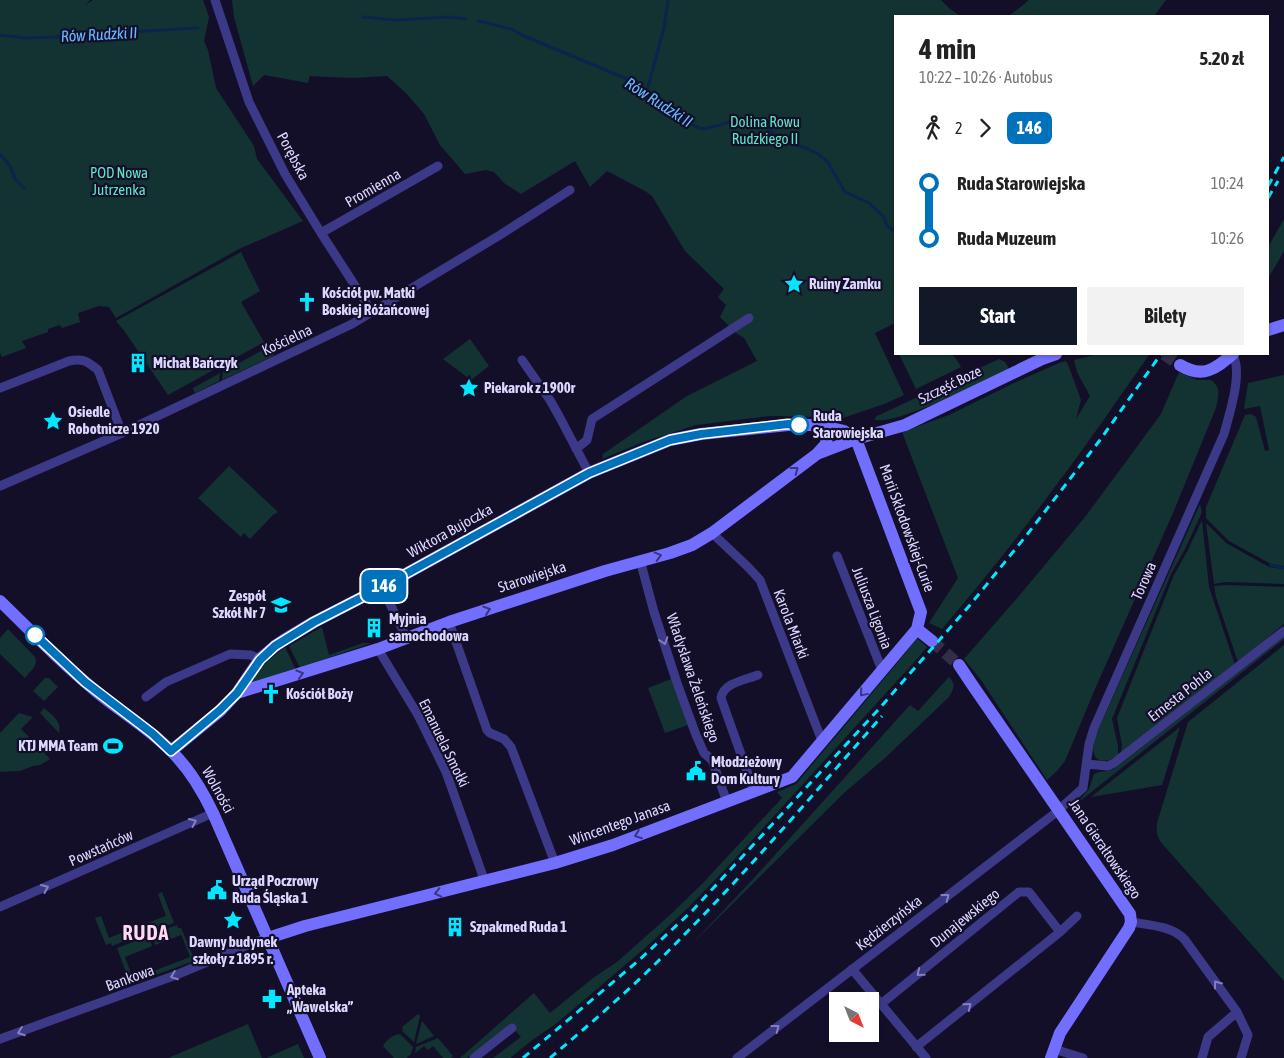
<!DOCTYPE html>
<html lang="pl">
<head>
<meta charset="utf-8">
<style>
  :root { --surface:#fff; --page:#f2f2f2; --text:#222; --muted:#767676; --accent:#111827 }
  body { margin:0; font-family:"Asap Condensed",sans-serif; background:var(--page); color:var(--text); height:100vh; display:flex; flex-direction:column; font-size:19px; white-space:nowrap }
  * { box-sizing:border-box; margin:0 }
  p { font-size:16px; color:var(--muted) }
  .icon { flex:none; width:28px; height:28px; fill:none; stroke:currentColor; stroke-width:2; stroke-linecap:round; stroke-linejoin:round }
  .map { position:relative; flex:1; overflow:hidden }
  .side { position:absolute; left:894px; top:15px; width:375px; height:340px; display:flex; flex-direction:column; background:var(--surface); border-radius:0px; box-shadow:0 1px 4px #0004 }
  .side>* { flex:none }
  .badge { padding:0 10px; border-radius:8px; font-size:18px; line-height:32px }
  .needle { width:32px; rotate:138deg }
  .buttons { position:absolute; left:829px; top:992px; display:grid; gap:10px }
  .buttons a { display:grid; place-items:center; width:50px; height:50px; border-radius:0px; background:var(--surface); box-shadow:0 1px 4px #0004; font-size:25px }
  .map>.badge { position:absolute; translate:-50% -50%; box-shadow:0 0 0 2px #fff }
  .legs { display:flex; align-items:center; gap:8px; height:55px; padding:0 25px; font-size:16px }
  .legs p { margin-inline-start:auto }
  .summary { display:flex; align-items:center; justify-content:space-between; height:85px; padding:0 25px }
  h1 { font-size:28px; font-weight:700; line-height:38px }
  .cta { display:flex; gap:10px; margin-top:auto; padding:10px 25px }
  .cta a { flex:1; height:58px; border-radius:0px; background:var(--accent); color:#fff; font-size:20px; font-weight:700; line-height:58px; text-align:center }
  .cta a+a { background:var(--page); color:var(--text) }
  ul { padding:0 25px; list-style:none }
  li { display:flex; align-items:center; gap:18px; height:55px; font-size:19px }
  li i { display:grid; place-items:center; width:8px; height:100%; margin:0 6px; background:currentColor }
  li i::after { content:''; width:12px; height:12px; margin:-6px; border:4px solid; border-radius:50%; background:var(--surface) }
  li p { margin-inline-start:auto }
  li:first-child i { background:linear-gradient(#0000 50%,currentColor 0) }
  li:last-child i { background:linear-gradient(currentColor 50%,#0000 0) }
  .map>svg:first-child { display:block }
</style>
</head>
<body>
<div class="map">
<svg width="1284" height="1058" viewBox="0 0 1284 1058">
  <rect width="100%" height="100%" fill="#140f29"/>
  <path fill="#123332" d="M0,0H90L85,5L93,0H203L209,17L204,41L208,50L216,88L254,146L257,159L303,221L239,249L116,318L109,307L99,306L78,313L80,322L62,328L60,325L48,329V332L22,341L26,348L2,357L0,353Z
    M232,0H941L949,8L960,16H895V323L875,333L904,395L884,404L840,419L820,417L770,416L696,425L643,442L602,459L603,454L687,396L757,361L744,338L736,333L720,317L726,305L718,297L724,289L685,251L652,196L645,191L607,171L590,187L575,161L521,194L504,183L494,172L486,170L465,174L440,145L424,114L407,94L387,76L352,78L310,76L308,83L264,75L253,86L234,17Z
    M1029,0H1166L1154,16H1009Z
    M1284,219V251L1268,279V247Z
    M241,252L260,291L241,302L264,342L168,395L125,332L116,321Z
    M470,339L489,366L471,380L443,359Z
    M270,346L274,354L273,356L222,380L223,372Z
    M899,354H951L955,357L961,367L916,389Z
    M1097,354L1149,355C1118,399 1087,445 1054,488C1018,537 981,583 942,629L929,623L958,578L902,432L949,415L1014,383L1059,363L1066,361L1069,367L1081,400L1076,419L1090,396L1077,372L1074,360Z
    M999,359L1005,362L1009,369C988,379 890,429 874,419L877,416Z
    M1179,372L1197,380H1211C1222,388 1218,396 1216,408L1173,513L1095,689L1065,761L1057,771L1047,780L981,680L964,659L1018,597L1085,517L1125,463L1161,414Z
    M220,373L219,381L195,393L193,388Z
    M1284,375V566L1271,564L1229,541L1206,518V507L1245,415L1251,414L1256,417L1265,451L1269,450L1260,406L1244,409L1248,383Z
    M229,466L278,512L273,515L250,539L244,533L241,537L198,498Z
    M1200,504L1202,512L1185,549L1171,574L1112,719L1118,746V755C1100,767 1090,760 1094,739Z
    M1202,520L1209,587L1235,665L1121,753L1122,745L1117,718L1174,575L1188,550Z
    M1206,523L1226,543L1269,567L1284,569V584L1225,582L1214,584Z
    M1226,585L1284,587V624L1238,662L1216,597L1214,586Z
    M322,627L329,655L363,643H371L300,668L289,646Z
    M8,629L35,657C39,666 30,671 25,678L0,654V638Z
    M1284,635V639L1075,805L1089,789L1094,774L1099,772L1112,770L1122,763Z
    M917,638L927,647L916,660L734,860L689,907L645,948L557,1023L531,1041L510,1058H493L521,1037L511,1026L467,1058H460L534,993L550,1013L593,978L617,962L671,914L702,884L782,798L777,792L796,784L903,656Z
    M1284,645V981L1165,847C1158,839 1156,835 1157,823L1188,722Z
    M285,647L295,668L254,683L252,681C258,669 274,655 285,647Z
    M949,677C956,685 954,688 949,697L885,758L844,793L691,945L754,878L910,705L918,711Z
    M45,678H49L58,687L44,701L33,691Z
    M671,679L688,725L665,733L648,688Z
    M44,708C52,715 62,721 59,733L40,713Z
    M19,713L33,717L21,729L29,737L27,739L31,743L33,741L50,759L40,765L33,766L20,771L0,772V733Z
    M1180,727L1162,785L1091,797Z
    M162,892L174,923L142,935L139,926L166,916L158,894Z
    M101,916L109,938L136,927L139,935L112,946L111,943L106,945L95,918Z
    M177,925L178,928H181L194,958V961L133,983L126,972L117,948L149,936L152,946L125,957L133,979L190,957L179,929L181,935L155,945L151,934Z
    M418,1014L420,1016L414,1042L402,1031L403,1029L402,1027Z
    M422,1021L434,1036L416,1044Z
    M248,1024L262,1058H168Z
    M400,1034L413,1047L411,1054L406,1058H394L383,1046C387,1039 393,1035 400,1034Z
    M438,1038L453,1056L451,1058H443L433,1046L428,1050L424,1046L415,1053L416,1047Z
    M298,1044L304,1058H266Z"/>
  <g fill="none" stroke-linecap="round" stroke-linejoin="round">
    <path stroke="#0b234d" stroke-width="3" d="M363,17L395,20L449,17L466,19
      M479,21L511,29L524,36L637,83L652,97L671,112L682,117L691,124L702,129L716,126L730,122L744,120L764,125L773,133L788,143L806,148L818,154L827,161L845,192L869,203L884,217L887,226L895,231
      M0,35L24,38L55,37L92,34L198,28
      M647,93L648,87L664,28L668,0
      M0,154L10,166L15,179L24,188
      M1270,565L1284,568"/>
    <path stroke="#322d49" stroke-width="12" stroke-dasharray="12 6" stroke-linecap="butt" d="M1164,354L1180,365
      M932,641L959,665"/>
    <path stroke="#3c3989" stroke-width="9" d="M215,0L249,102L285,174L321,233L372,312
      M321,233L438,166
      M522,360L550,400L559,416L589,473
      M0,388L69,361C83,358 87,361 98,370L122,433
      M576,449L587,440L592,419L749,318
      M0,486L122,433L352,324L500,235L570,190
      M712,533L748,567L760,580L822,741
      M837,556L882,670
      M640,560L654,612L677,683L696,735L704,753L712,760L727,802
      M382,587L406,637
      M449,622L487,730L490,733L504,739L511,747L555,863
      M378,649L418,715L446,772L485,882
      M146,697L166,682L230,654L251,655L260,659
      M1087,764L1108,766L1114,763L1284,631
      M754,791L721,698C723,683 745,680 758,675
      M0,907L213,813
      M1131,922C1149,925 1173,926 1185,940L1237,1012L1248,1035L1241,1058
      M852,969L926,1058
      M881,1004L1019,892H1029L1060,932
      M0,1039L176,975L255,942L268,938
      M916,1047L1060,932L1077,916
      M1054,1049L1083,1058
      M474,1058L512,1028
      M737,1058L1054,814L1083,788L1089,744L1094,728L1224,434C1229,415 1244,370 1232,354
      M1202,1058L1208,1037L1237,1012"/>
    <path stroke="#726eff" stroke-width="12" d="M1268,330L1284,325
      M1180,365C1203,379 1215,369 1233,354
      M817,454L856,439L905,425L1042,359L1056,354
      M0,601C32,632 62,664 97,692C121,712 149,728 171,751C190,769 202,790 213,813L320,1058
      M917,629L932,641
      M959,665L971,683L1130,914L1131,922L1129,928L1060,1033L1051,1058
      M237,693L378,649L449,622L605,571L670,553L692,545L712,533L817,454L826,444L828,427
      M171,751L221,710L237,693L260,659L275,646L284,640L314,622L382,587L589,473L670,440L701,434L788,425H810L828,427L844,431L856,439
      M268,938L305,926L555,863L613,845L792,777L917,629L921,612L856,439"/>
    <path stroke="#03e6ff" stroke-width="3" stroke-dasharray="8 6" stroke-linecap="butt" d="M1268,186L1284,157
      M1268,198L1278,181
      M523,1058L638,961L692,911L878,710L970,605L1026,536L1100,440L1161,354
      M550,1058C596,1019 642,979 684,935C753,865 817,790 882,716"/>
  </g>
  <defs><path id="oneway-chevron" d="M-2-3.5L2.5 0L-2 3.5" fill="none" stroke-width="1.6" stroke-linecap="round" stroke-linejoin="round" transform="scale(1.25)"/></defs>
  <g stroke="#3a357f">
    <use href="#oneway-chevron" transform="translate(795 470) rotate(-37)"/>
    <use href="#oneway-chevron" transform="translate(658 556) rotate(-15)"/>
    <use href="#oneway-chevron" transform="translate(487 610) rotate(-18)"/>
    <use href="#oneway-chevron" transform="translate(300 674) rotate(-17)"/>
    <use href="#oneway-chevron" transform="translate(863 693) rotate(130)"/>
    <use href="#oneway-chevron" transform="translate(638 835) rotate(159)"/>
    <use href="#oneway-chevron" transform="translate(438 893) rotate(167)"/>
  </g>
  <g stroke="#8480be">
    <use href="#oneway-chevron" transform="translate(664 641) rotate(72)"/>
    <use href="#oneway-chevron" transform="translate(193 822) rotate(-24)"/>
    <use href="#oneway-chevron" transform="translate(45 888) rotate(-24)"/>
    <use href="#oneway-chevron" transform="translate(946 897) rotate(-38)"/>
    <use href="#oneway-chevron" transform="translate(920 973) rotate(141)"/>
    <use href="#oneway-chevron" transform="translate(174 976) rotate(159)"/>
    <use href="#oneway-chevron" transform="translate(1217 984) rotate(-126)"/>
    <use href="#oneway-chevron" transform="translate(968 1006) rotate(-39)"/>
    <use href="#oneway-chevron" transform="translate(776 1028) rotate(-38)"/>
    <use href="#oneway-chevron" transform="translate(21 1032) rotate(160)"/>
  </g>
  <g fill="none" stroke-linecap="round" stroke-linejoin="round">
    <defs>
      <path id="line-1" d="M35,635L85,682L153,734L171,751L220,710L237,693L260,660L275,646L314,622L382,587L589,473L670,440L701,434L788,424L799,425"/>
    </defs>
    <use href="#line-1" stroke="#fff" stroke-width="11"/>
    <use href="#line-1" stroke="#0072bc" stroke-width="8"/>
  </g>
  <defs>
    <symbol id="sight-bare" viewBox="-9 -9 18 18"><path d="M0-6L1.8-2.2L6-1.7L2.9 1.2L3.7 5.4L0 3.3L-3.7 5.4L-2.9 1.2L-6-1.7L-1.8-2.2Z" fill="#03e6ff" stroke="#140f29" stroke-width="2.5" paint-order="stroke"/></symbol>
    <symbol id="church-bare" viewBox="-9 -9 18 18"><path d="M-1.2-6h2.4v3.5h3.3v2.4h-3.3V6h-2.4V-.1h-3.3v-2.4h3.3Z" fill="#03e6ff" stroke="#140f29" stroke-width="2.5" paint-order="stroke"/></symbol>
    <symbol id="building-bare" viewBox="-9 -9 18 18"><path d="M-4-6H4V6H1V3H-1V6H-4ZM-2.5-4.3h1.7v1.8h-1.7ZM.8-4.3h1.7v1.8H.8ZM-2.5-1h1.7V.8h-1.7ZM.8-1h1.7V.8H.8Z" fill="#03e6ff" stroke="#140f29" stroke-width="2.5" paint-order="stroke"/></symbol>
    <symbol id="school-bare" viewBox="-9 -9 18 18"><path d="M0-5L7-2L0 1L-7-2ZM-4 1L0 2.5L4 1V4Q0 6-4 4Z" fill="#03e6ff" stroke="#140f29" stroke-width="2.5" paint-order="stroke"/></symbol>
    <symbol id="stadium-bare" viewBox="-9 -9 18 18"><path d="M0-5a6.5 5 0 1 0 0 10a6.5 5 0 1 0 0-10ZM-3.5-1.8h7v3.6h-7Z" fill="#03e6ff" stroke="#140f29" stroke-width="2.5" paint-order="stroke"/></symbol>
    <symbol id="civic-bare" viewBox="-9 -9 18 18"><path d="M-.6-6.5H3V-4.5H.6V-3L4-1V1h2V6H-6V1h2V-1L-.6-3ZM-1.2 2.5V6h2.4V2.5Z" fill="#03e6ff" stroke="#140f29" stroke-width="2.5" paint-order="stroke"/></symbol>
    <symbol id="pharmacy-bare" viewBox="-9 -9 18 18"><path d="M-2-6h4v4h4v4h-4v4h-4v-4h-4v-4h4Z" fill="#03e6ff" stroke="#140f29" stroke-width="2.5" paint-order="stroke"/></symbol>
  </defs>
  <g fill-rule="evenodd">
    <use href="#sight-bare" x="780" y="270" width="28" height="28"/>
    <use href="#church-bare" x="293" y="288" width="28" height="28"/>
    <use href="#building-bare" x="124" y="349" width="28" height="28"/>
    <use href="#sight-bare" x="455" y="374" width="28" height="28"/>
    <use href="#sight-bare" x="39" y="407" width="28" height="28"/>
    <use href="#school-bare" x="267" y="591" width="28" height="28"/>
    <use href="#building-bare" x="360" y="614" width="28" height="28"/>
    <use href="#church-bare" x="257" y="680" width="28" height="28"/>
    <use href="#stadium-bare" x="99" y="732" width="28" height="28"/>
    <use href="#civic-bare" x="682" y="757" width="28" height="28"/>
    <use href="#civic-bare" x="203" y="876" width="28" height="28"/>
    <use href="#sight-bare" x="219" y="906" width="28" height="28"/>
    <use href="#building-bare" x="441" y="913" width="28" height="28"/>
    <use href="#pharmacy-bare" x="258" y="985" width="28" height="28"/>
  </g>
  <g fill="#fff" stroke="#0072bc" stroke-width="2.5">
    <circle cx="799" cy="425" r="9"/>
    <circle cx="35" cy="635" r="9"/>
  </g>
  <g text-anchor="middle" stroke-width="4.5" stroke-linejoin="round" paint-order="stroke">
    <g font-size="15" fill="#5fe4c2" stroke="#140f29">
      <text x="765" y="127">Dolina Rowu<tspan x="765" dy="17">Rudzkiego II</tspan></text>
      <text x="119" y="178">POD Nowa<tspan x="119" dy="17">Jutrzenka</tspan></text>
    </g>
    <g font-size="15" fill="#dcd7ff" stroke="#140f29">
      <text transform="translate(293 156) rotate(62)" y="5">Porębska</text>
      <text transform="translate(373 188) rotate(-30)" y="5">Promienna</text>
      <text transform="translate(287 340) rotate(-25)" y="5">Kościelna</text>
      <text transform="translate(950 385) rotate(-26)" y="5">Szczęść Boze</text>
      <text transform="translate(907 528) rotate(70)" y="5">Marii Skłodowskiej-Curie</text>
      <text transform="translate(450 531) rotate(-29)" y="5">Wiktora Bujoczka</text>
      <text transform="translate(532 577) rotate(-18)" y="5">Starowiejska</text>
      <text transform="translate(1144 581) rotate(-66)" y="5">Torowa</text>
      <text transform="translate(872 608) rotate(69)" y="5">Juliusza Ligonia</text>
      <text transform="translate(791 624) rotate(69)" y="5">Karola Miarki</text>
      <text transform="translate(693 678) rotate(71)" y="5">Władysława Żeleńskiego</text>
      <text transform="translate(1180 695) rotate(-38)" y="5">Ernesta Pohla</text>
      <text transform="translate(444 743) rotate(64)" y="5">Emanuela Smołki</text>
      <text transform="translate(218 790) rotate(61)" y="5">Wolności</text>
      <text transform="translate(620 823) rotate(-20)" y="5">Wincentego Janasa</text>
      <text transform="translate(101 848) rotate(-24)" y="5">Powstańców</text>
      <text transform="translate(1105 849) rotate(56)" y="5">Jana Gierałtowskiego</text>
      <text transform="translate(965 918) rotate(-39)" y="5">Dunajewskiego</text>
      <text transform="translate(889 923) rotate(-38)" y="5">Kędzierzyńska</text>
      <text transform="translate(130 978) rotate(-20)" y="5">Bankowa</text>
    </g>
    <g font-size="15" font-weight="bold" fill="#dcd7ff" stroke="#140f29" text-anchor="start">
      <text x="809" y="289">Ruiny Zamku</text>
      <text x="322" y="298">Kościół pw. Matki<tspan x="322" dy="17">Boskiej Różańcowej</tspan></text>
      <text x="153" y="368">Michał Bańczyk</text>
      <text x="484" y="393">Piekarok z 1900r</text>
      <text x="68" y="417">Osiedle<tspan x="68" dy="17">Robotnicze 1920</tspan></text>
      <text x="266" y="601" text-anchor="end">Zespół<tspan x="266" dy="17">Szkół Nr 7</tspan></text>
      <text x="389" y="624">Myjnia<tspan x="389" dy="17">samochodowa</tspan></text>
      <text x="286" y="699">Kościół Boży</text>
      <text x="98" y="751" text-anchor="end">KTJ MMA Team</text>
      <text x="711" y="767">Młodzieżowy<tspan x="711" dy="17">Dom Kultury</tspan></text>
      <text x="232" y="886">Urząd Poczrowy<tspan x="232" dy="17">Ruda Śląska 1</tspan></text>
      <text x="470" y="932">Szpakmed Ruda 1</text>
      <text x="233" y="947" text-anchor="middle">Dawny budynek<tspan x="233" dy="17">szkoły z 1895 r.</tspan></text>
      <text x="287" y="995">Apteka<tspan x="287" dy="17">„Wawelska”</tspan></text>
    </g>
    <g font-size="15" font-weight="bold" fill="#dcd7ff" stroke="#140f29" text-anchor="start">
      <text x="813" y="421">Ruda<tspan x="813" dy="17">Starowiejska</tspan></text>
    </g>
    <g font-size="16" font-style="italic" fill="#65b8ff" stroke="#140f29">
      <text transform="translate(99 34) rotate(-3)" y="6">Rów Rudzki II</text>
      <text transform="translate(659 102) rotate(33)" y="6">Rów Rudzki II</text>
    </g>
    <g font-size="20" font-weight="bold" letter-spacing="1" fill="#ffd9f1" stroke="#140f29">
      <text x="146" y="940">RUDA</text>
    </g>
  </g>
</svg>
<div class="buttons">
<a><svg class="needle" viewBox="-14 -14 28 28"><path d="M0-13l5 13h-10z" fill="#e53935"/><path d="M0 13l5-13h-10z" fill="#767676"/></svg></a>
</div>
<b class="badge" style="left:384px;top:586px;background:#0072bc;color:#fff">146</b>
<section class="side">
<div class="summary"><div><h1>4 min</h1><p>10:22 – 10:26 · Autobus</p></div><b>5.20 zł</b></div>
<div class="legs"><svg class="icon" aria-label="walk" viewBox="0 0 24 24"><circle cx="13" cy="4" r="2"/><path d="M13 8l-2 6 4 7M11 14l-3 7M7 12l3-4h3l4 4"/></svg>2<svg class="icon" aria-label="forward" viewBox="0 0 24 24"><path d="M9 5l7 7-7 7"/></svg><b class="badge" style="background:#0072bc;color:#fff">146</b></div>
<ul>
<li><i style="color:#0072bc"></i><b>Ruda Starowiejska</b><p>10:24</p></li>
<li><i style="color:#0072bc"></i><b>Ruda Muzeum</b><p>10:26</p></li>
</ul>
<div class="cta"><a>Start</a><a>Bilety</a></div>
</section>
</div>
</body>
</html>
